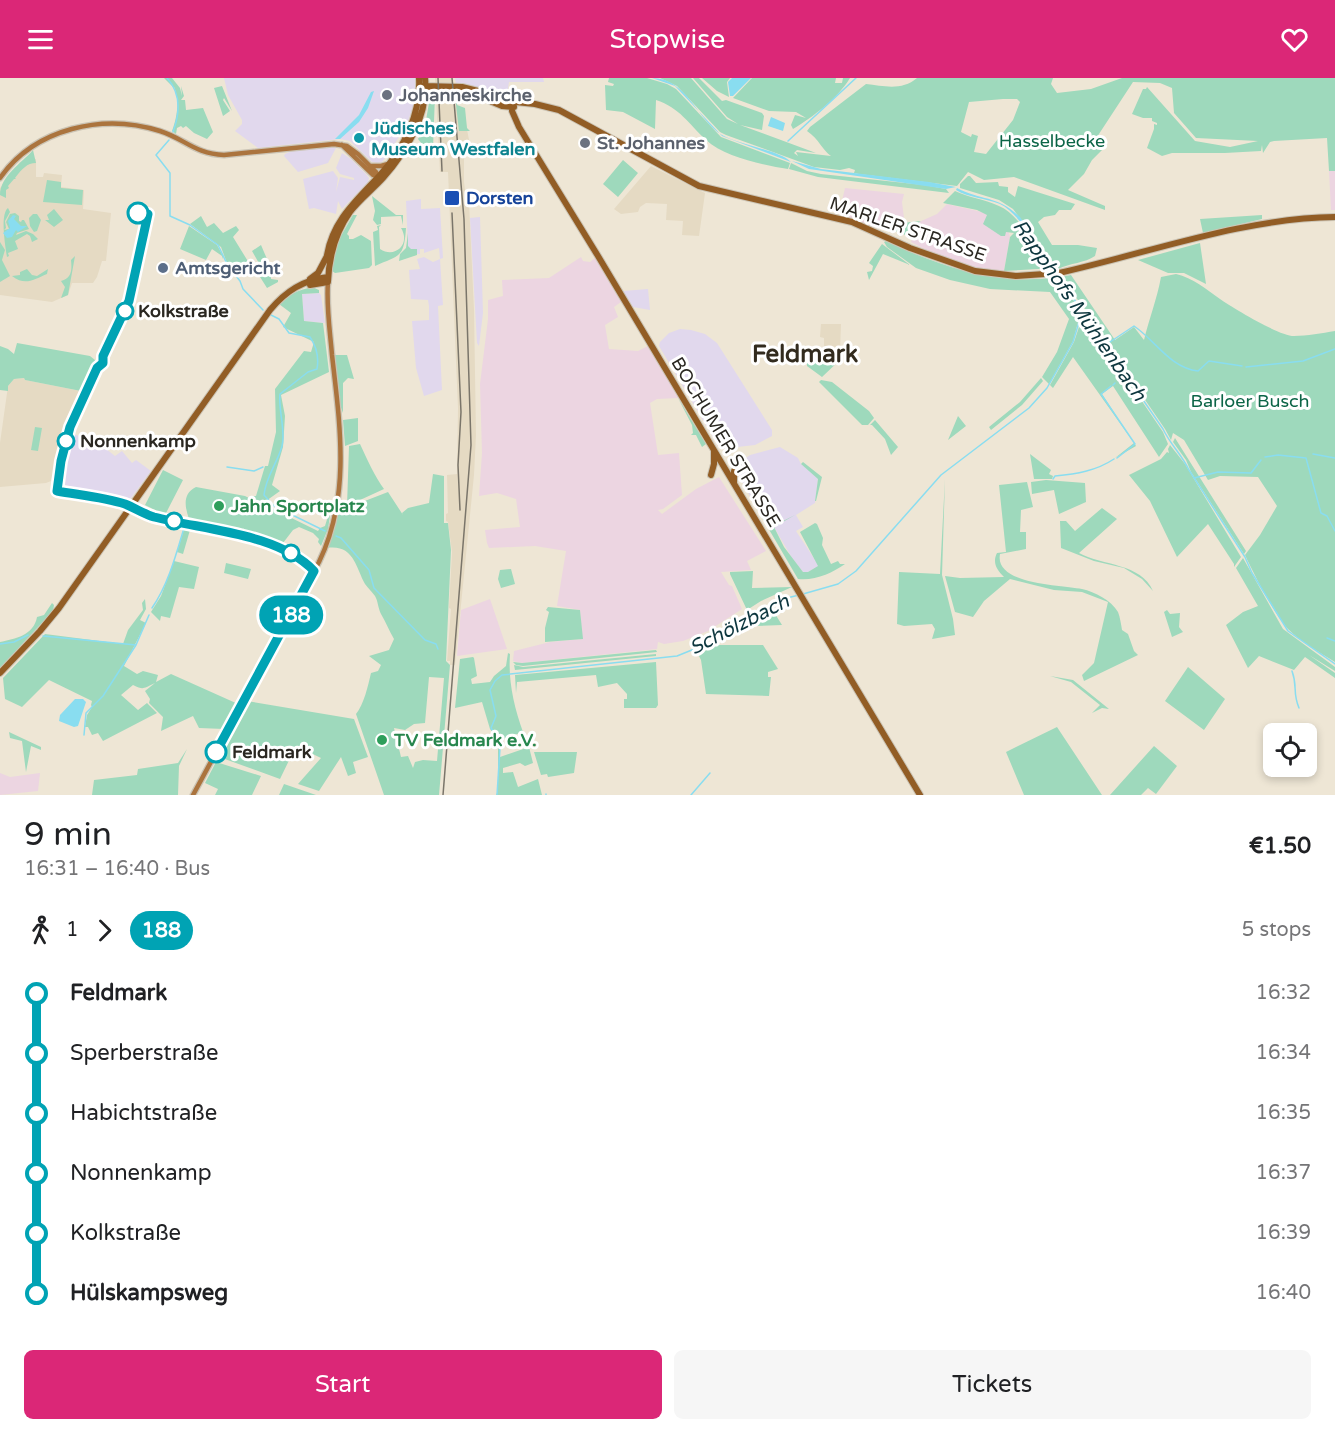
<!DOCTYPE html>
<html lang="en">
<head>
<meta charset="utf-8">
<style>
  :root { --surface:#fff; --page:#f6f6f6; --text:#202124; --muted:#757577; --accent:#db2777 }
  body { margin:0; font-family:"Varela Round",sans-serif; background:var(--page); color:var(--text); height:100vh; display:flex; flex-direction:column; font-size:22px; white-space:nowrap }
  * { box-sizing:border-box; margin:0 }
  p { font-size:20px; color:var(--muted) }
  .icon { flex:none; width:33px; height:33px; fill:none; stroke:currentColor; stroke-width:2; stroke-linecap:round; stroke-linejoin:round }
  .map { position:relative; height:717px; overflow:hidden }
  .drawer { display:flex; flex-direction:column; background:var(--surface); flex:1 }
  .drawer>* { flex:none }
  .badge { padding:0 12px; border-radius:20px; font-size:21px; line-height:39px }
  .buttons { position:absolute; left:1263px; top:645px; display:grid; gap:12px }
  .buttons a { display:grid; place-items:center; width:54px; height:54px; border-radius:9px; background:var(--surface); box-shadow:0 3px 9px #0003; font-size:30px }
  .map>.badge { position:absolute; translate:-50% -50%; box-shadow:0 0 0 3px #fff }
  .legs { display:flex; align-items:center; gap:9px; height:66px; padding:0 24px; font-size:20px }
  .legs p { margin-inline-start:auto }
  .summary { display:flex; align-items:center; justify-content:space-between; height:102px; padding:0 24px }
  h1 { font-size:33px; font-weight:600; line-height:45px }
  .action { display:flex; gap:12px; margin-top:auto; padding:12px 24px }
  .action a { flex:1; height:69px; border-radius:9px; background:var(--accent); color:#fff; font-size:24px; font-weight:600; line-height:69px; text-align:center }
  .action a+a { background:var(--page); color:var(--text) }
  ul { padding:0 24px; list-style:none }
  li { display:flex; align-items:center; gap:21px; height:60px; font-size:22px }
  li i { display:grid; place-items:center; width:9px; height:100%; margin:0 8px; background:currentColor }
  li i::after { content:''; width:15px; height:15px; margin:-8px; border:4px solid; border-radius:50%; background:var(--surface) }
  li p { margin-inline-start:auto }
  li:first-child i { background:linear-gradient(#0000 50%,currentColor 0) }
  li:last-child i { background:linear-gradient(currentColor 50%,#0000 0) }
  header { display:flex; justify-content:space-between; align-items:center; height:78px; padding:0 24px; background:var(--accent); color:#fff; font-size:27px; font-weight:600 }
  .map>svg:first-child { display:block }
</style>
</head>
<body>
<header><svg class="icon" aria-label="menu" viewBox="0 0 24 24"><path d="M4 6h16M4 12h16M4 18h16"/></svg>Stopwise<svg class="icon" aria-label="heart" viewBox="0 0 24 24"><path d="M12 20l-8-8c-3-5 5-10 8-4 3-6 11-1 8 4z"/></svg></header>
<div class="map">
<svg width="1335" height="717" viewBox="0 0 1335 717">
  <rect width="100%" height="100%" fill="#eee6d5"/>
  <path fill="#e1d8ed" d="M224,0H415L416,12L415,22L407,46L387,78L382,84L377,85L372,84L350,63L340,61L258,70L235,53L242,46V42L228,17Z
    M455,0H543L544,4H509L507,18L505,19L473,8L456,6Z
    M327,68L336,70L328,85L298,94L284,78L285,76L294,72Z
    M342,75L351,81L366,96L369,100L368,104L342,131L338,123L336,136L314,130L309,131L303,101L333,93L338,100L336,114L340,99L354,102V100L340,96L336,90Z
    M421,121V131L440,130L443,180L440,181L443,227L438,228L442,312L424,318L416,290L412,243L429,242V228L428,222L411,221L409,192L420,191L417,181L424,179L433,184L440,181L439,170L424,175V171H420V176H417V171H410L408,169L406,123Z
    M480,139L483,235L479,268L477,265L470,140Z
    M648,211L650,232L633,229L623,213Z
    M319,215L321,217L325,245L304,243L302,216Z
    M680,251L691,252L705,256L717,265L772,352V358L755,367L720,371L659,268L660,264L669,255Z
    M73,356L95,363L97,370L101,367L115,378L122,373L132,385L136,382L151,393L131,420L124,423L65,407L67,378Z
    M780,369L798,380L801,386L818,400L815,425L796,437L803,449L796,453L819,488L808,494H803L792,480L774,449L787,441L775,447L765,430L757,431L739,398L738,389L743,382L750,377Z"/>
  <path fill="#ecd5e1" d="M1329,93H1335V132H1331Z
    M845,110L904,116L902,124L904,140L885,144L875,149L839,136Z
    M947,126L995,137L1006,144L1010,159L1003,198L955,187L911,164L919,144L937,136Z
    M581,179L583,183L590,184L595,180L621,224L614,229L618,239L605,247L609,271L638,273L648,268L679,320L657,321L650,325L658,377L679,375L682,417L663,431L658,432L662,436L696,411L719,399L766,473L747,483L751,492L721,494L729,507L732,508L742,531L708,553L683,563L664,566L658,564L657,571L522,585L513,583L514,573L550,564L582,561L580,532L557,528L566,473L535,468L489,470L487,465L485,452L520,449L516,421L497,415L479,418L482,375L480,306L488,241V222L503,218L502,202L549,200Z
    M490,521L507,571L457,578L461,532Z
    M0,695L10,699L40,695L38,713L0,717Z"/>
  <path fill="#e5dac3" d="M435,0H453L456,28L463,31L471,72L464,73V104L466,119L469,124L474,232L476,357L474,397L455,587H450V583H447L451,531L449,530L452,474L448,444L446,443V436L448,435L447,397L457,396L458,330L448,94H440Z
    M36,81V99H43L44,95L62,97L61,109L84,112L83,131L111,135L106,183H102L97,199L93,205H72L68,217L52,224L0,217V110L20,84Z
    M651,88L705,115L699,158L682,157L683,143L666,142L667,126L646,125L640,129L638,134L621,136L614,131Z
    M821,246H841L840,274L824,278V260L820,259Z
    M24,300L25,302L81,313L64,353L51,403L46,405L0,409V365L8,308L14,301Z"/>
  <path fill="#9ed9bc" fill-rule="evenodd" d="M164,0H172L180,10L182,18L181,8L184,18L181,22H185L186,32L203,30L213,54L207,61L194,55L186,48L183,50L181,48L177,50L176,56L172,53C177,40 180,22 174,9H173Z
    M609,0H647L667,6L676,11L721,59L790,85L788,91C764,87 724,79 706,62C688,45 680,30 656,22L655,51L623,34L606,32L605,7L613,8L614,6L608,4Z
    M660,0H691L727,41L738,46L727,39L693,0H699L722,23L726,22L762,35L764,38L762,52L740,47L816,75L797,72L794,75L798,78L796,74L831,78C823,73 819,61 807,53L810,49L866,6C884,8 902,13 917,0H1053L1051,6L1057,15L1091,11L1122,0H1335V93H1329L1327,60L1274,63L1270,64L1263,75L1262,67L1261,73L1225,75H1172L1162,78L1147,70L1154,51V46L1157,47V45L1152,43V40H1143L1132,36L1143,11H1146L1147,9L1195,63L1230,69L1258,63L1196,60L1174,35L1172,10L1160,5L1133,4L1097,59L1107,67L1092,82L1084,96L1068,112L1105,128V132L1014,99L984,102L968,94L957,108L859,96L854,95L855,92L849,90L840,92L814,89L726,57L720,54L677,8ZM1003,21H1017L1020,24L1013,42L986,76L974,74L978,58L972,56L971,59L961,54L969,24Z
    M702,0H730L727,4L729,19L717,13Z
    M752,0H836L835,5H842L843,0H850C838,20 813,39 793,51L791,47L795,37L806,40L796,34L769,33L733,20Z
    M222,8L232,33L224,20L223,22L230,33L223,38L214,10Z
    M435,17L433,70H425L418,61L425,48L430,19Z
    M455,18L466,21L467,22H458L457,27L465,30L467,50L470,53H459Z
    M33,72L36,85C27,85 22,91 15,100L16,101H14L8,108L9,110L6,112V120L0,117C0,98 22,85 33,72Z
    M623,82L638,95L618,119L603,106Z
    M791,85L807,93L821,96L924,107L946,111L949,115L818,99L789,91Z
    M968,98H970L976,105L998,104L999,108L1008,109V114L1015,119L1018,108L1075,126L1071,132H1059L1055,137L1044,139L1038,144L1052,167H1078L1097,170L1095,178C1085,185 1070,185 1058,191L1013,131L999,122L960,110V106Z
    M47,102L61,104V110L83,112L82,127L43,124Z
    M955,113C969,120 985,121 999,128C1021,137 1038,174 1052,192L1047,193L1039,191L1004,193L1010,159L1014,155L1006,154L1005,158H1001L983,146L987,137L977,132L943,125Z
    M372,118L396,137H403V147L401,138L381,139V146L377,147L373,142L375,133Z
    M8,130L10,134L5,143L6,150L4,152L9,151L6,144L10,136L15,135L19,138V143L21,144L22,142H24L29,151L17,155L16,157L26,153L33,156L38,161L32,164L30,158L27,156L15,163L18,171L8,175L9,178L7,179C5,167 0,136 8,130Z
    M54,131L63,142L54,149L45,142H49L47,137Z
    M33,136H37L41,142L37,153L34,154L30,148L29,140Z
    M353,137H357L347,156L349,158V161H353L361,157L371,163L372,187L369,190L335,195L332,193V190L338,163Z
    M1262,137V141L1203,155L1200,141Z
    M201,138L207,149L214,145L223,155L236,148L239,152L233,159L249,185L233,195L228,188L221,169L190,146Z
    M921,143L919,144L913,160L893,152V146Z
    M381,147L379,149L380,171C395,181 411,166 401,150H406C404,181 399,177 375,188L373,154L378,152L377,148Z
    M189,148L217,167L223,178V181L222,178L212,171L206,182L180,171Z
    M408,155V168L411,171H417V177L399,183L400,176L406,170Z
    M886,163C938,188 998,208 1057,199L1081,233L1073,263L1049,306L1042,299L1057,274L1069,241L1050,214L990,211L950,202L916,190L887,169L884,164Z
    M0,164L5,172L2,182L10,198L0,204Z
    M1200,165L1206,206L1184,195H1168L1138,182Z
    M882,166L910,187L883,176L869,202L867,194L872,193L873,188L869,185Z
    M261,167L267,181L264,182L269,191L279,190L278,195L271,194V201L278,202V204L267,210L255,191L260,187L252,173Z
    M75,178L68,217L61,220L65,209L61,203C72,200 72,192 71,182Z
    M27,191L32,197L37,198L48,191L47,196C33,202 25,208 12,198L20,197V194Z
    M1176,196C1193,200 1206,211 1220,221C1233,230 1279,258 1294,258C1307,258 1322,255 1335,253V584C1319,574 1301,564 1288,551C1273,534 1255,498 1245,477L1260,457L1277,428L1258,399L1220,398L1208,402L1184,362L1173,355L1171,362L1165,351L1109,269L1085,231L1060,199L1071,197L1115,262L1134,249L1144,262C1149,241 1157,221 1161,199Z
    M312,209L319,212V215L302,216L304,243L323,245L329,294L281,317L285,338L283,369L272,407L280,413L266,423L267,428L318,453L320,450L325,448L332,425L328,451L321,468L318,464L319,461L313,455L299,449L293,452L283,465L242,454L244,450L241,453L189,441C185,429 182,416 196,409L245,418L251,421L252,418H256L265,388H268L276,354L275,311L304,273L311,274L314,264L283,249L291,235L279,226C287,216 300,212 312,209Z
    M1083,237L1163,354L1168,366L1159,379L1113,308L1102,316L1136,368L1115,380L1134,365L1073,279L1053,310L1050,307L1074,264Z
    M17,265L90,278L95,282L96,286L81,313L25,302L24,300L14,301L8,308V313L0,312V268L8,271L14,276Z
    M840,276L841,281L822,299L807,288V285Z
    M335,277H347L354,301L348,300L343,305V335L340,327Z
    M1041,300L1043,303L1022,327L991,352L989,349L1020,324Z
    M821,302L832,304L869,333L874,340L868,347H862L819,304Z
    M678,320L706,366L702,369L696,357H691L693,355L692,347Z
    M958,338L966,348L948,362Z
    M358,340V363L345,368L343,342Z
    M875,342L898,369L891,377L885,361L872,347H870Z
    M35,349L42,350L38,373L31,372Z
    M1175,360L1246,473L1244,476L1191,394L1186,382L1173,364Z
    M360,366C367,381 375,399 384,411L347,428L349,368Z
    M1170,367L1185,386L1241,479L1234,489V486L1208,446L1177,479L1150,423L1129,397L1161,381L1167,374L1169,375L1168,371Z
    M1030,376L1051,392L1049,396L1053,398L1052,401H1034Z
    M803,384L822,399L816,423H815L818,401L801,386Z
    M163,392L183,402L165,437L145,427Z
    M433,396L444,398V445H448L451,472L446,583L450,587L439,717H384L356,636C364,626 368,608 371,595L378,593L381,587L369,578L389,572L394,561C389,553 386,544 381,536C378,530 378,523 375,518C372,514 368,510 365,506C356,490 354,466 327,470L339,433L388,414L403,437L402,435L408,430L429,425ZM429,599L444,600L437,683L423,682L415,684L413,690L408,678L401,679L394,650L405,652L414,646L425,645Z
    M945,401L942,497L953,541L955,557L932,561L935,551L932,546L904,548L897,546L899,494L940,496Z
    M1046,402L1085,405L1086,424L1059,436L1054,412L1032,416L1031,404Z
    M1027,404L1033,429L1021,432L1020,454H1026V471L1000,476C994,507 1063,507 1082,511C1095,514 1111,522 1118,534C1120,539 1121,546 1122,552L1128,556L1134,573L1138,577L1084,603L1082,597L1094,585L1108,524L1082,514L1054,512L1010,501L984,523L973,539L955,534L945,498L960,500L1004,499C997,492 992,485 997,475L1006,474L999,407Z
    M763,429L775,447L795,437L774,449L784,469L803,494H808L818,488L800,454L815,445L817,446L823,460L822,467L831,486L838,483L840,486H845C832,495 815,503 798,501L757,431Z
    M1102,430L1117,441L1079,475C1103,488 1141,485 1153,513L1142,501L1124,490L1094,483L1061,470L1060,443H1066L1075,453Z
    M185,448L188,449L190,452L183,476L177,474Z
    M1243,480L1283,551L1335,589V593L1309,577L1335,595V600L1305,579L1294,592L1259,578L1248,590L1226,547L1243,534L1258,528L1236,490Z
    M174,483L199,489L194,511L179,509L170,540L161,538L160,543L151,534L161,518Z
    M226,485L251,491L248,501L224,495Z
    M511,491L515,506L501,510L498,501L500,492Z
    M753,493L752,510L792,509L761,523L747,532L730,496V494Z
    M145,521L146,531L140,542L146,545L124,588L137,596L143,593L158,597L156,604L171,596L238,626L224,651L199,650L193,638L161,653L163,639L149,625L150,621L145,613L155,605C142,611 144,612 133,607L121,617L138,632L147,625L157,635L103,663L98,655L92,657L88,649H85L87,637L92,629L91,627L92,623L49,602L22,629L5,621L3,600L45,556L123,566L128,552L143,532L142,525Z
    M52,525L54,527L53,533L0,590V564C15,561 34,557 37,539L44,537Z
    M548,529L580,532L583,561L545,564V550L549,534L546,532Z
    M772,531L782,547L756,548L754,544Z
    M1167,532L1170,536L1180,535L1179,549L1183,554L1172,559L1164,534Z
    M717,567H763L778,591L768,594V599H771L769,618L706,616L701,582L698,576Z
    M656,572L657,574L523,588L516,587L513,584L522,585Z
    M508,575L510,576C508,603 514,629 523,654L500,662V679L529,669L533,685L525,688L520,685L503,690V695L513,694L518,709L538,701L542,717H496L498,713V663L490,651L482,624L455,630L460,581L473,579L474,580L477,598L471,601L472,606L490,604L494,598L506,588Z
    M656,576V578L515,592L514,587L523,589Z
    M656,584L658,627L656,630H624V621H627V616L617,605L598,609L596,597L517,604L516,615L515,597Z
    M1188,589L1225,621L1204,652L1165,623Z
    M1050,598L1073,602L1109,631L1102,630L1092,635L1100,627L1071,604Z
    M247,623L354,641L368,679L353,684L356,695L348,698L341,679L319,713L298,706L321,680L296,668L280,701L222,680L220,682L217,681Z
    M1057,649L1102,717H1024L1006,674Z
    M9,654L41,669V672L31,668L26,694L22,663L10,660Z
    M1154,668L1177,688L1156,716L1148,710L1141,717H1110Z
    M187,671L179,688L178,717H92L94,702L137,697L138,691L178,685Z
    M534,674H577L574,695L548,699L547,696L541,697Z
    M216,684L261,698L252,717H215L218,711L205,705Z
    M284,706L316,717H279Z"/>
  <path fill="#89ddf0" d="M652,0C687,0 697,42 722,57C739,67 779,72 791,84L722,58L675,8Z
    M732,0H751L733,18H730L728,4Z
    M374,13L368,30L359,44L340,61H335L359,37L371,14Z
    M771,39L785,45L783,53L768,48Z
    M792,83L821,91L929,104L956,109L946,111L823,93L809,91Z
    M957,110C982,123 997,117 1020,139L1060,199H1057C1044,179 1021,136 1000,126C985,120 969,120 956,112Z
    M13,137L16,138L14,141L21,148H27L18,154L16,152L12,159L7,160L3,155L10,150L8,143Z
    M75,621H83L86,624L78,648L74,649L59,643L60,637Z"/>
  <g fill="none" stroke-linecap="round" stroke-linejoin="round">
    <path stroke="#89ddf0" stroke-width="1.5" d="M167,0C181,15 180,35 173,54
      M169,62L156,77L170,95V138L190,147L218,167L228,188L240,203L243,211L263,232
      M788,63L856,0
      M1058,198L1163,351C1170,366 1182,377 1189,392L1245,479L1252,495L1288,553L1335,586
      M271,237L279,241L289,255L310,259C316,268 319,280 317,291L308,294L280,316C278,330 286,354 282,368C277,386 266,398 264,417L274,428L325,453
      M1107,266L1134,248C1155,262 1170,290 1198,293L1209,283L1242,288
      M1246,289L1303,283L1335,271
      M1113,307L1115,305
      M1111,308L1101,316L1135,366L1117,380
      M1313,376L1335,380
      M1265,379L1278,377L1306,380L1321,435L1327,438L1335,453
      M227,389L254,393L263,389
      M1194,400L1218,394L1251,395L1261,382
      M1053,401L1055,398C1076,396 1096,393 1114,381
      M336,458L341,460L369,492L374,510L425,562L436,566L438,571
      M803,516L838,506L856,493L941,397L1029,330L1047,310L1073,264L1082,234
      M152,530C168,507 176,477 184,450
      M43,558L136,567L149,537
      M1327,560L1335,563
      M0,566L14,564L28,557
      M1292,593C1298,609 1292,613 1299,630
      M84,657L86,635L103,618L136,567
      M546,716V717
      M497,717L500,670L497,658L491,650L496,638L490,612L495,603L502,597L677,578L719,561L779,522L799,517
      M691,717L710,695"/>
    <defs>
      <path id="secondary" d="M342,67L373,97L378,99
        M370,88H381L388,86
        M0,100C35,50 103,35 160,53C185,61 195,76 224,77L334,66L347,68L358,76L376,94L379,100
        M193,717L319,484C351,418 340,347 332,277C330,253 326,228 328,204"/>
      <path id="primary" d="M423,8L462,9L478,13
        M422,12L429,14L471,17
        M470,17L474,15L495,22L535,26L559,32L699,108L852,144L910,170L975,193L1016,198L1059,195C1149,175 1243,140 1335,139
        M490,23L502,28L514,29
        M512,24V33L519,49L598,178L920,717
        M327,177C333,142 357,122 380,97C404,70 421,36 419,0
        M310,201L318,195L327,178
        M310,207L328,204C329,178 335,155 350,134C359,122 372,112 383,100C406,74 429,37 425,0
        M711,397L714,386V373
        M734,405V393L741,379
        M0,595L40,553L59,530L270,232C286,213 303,202 328,199"/>
    </defs>
    <use href="#secondary" stroke="#cbc4b5" stroke-width="7"/>
    <use href="#primary" stroke="#cbc4b5" stroke-width="8"/>
    <use href="#secondary" stroke="#ab743e" stroke-width="4.5"/>
    <use href="#primary" stroke="#925d25" stroke-width="6"/>
    <path stroke="#7a756a" stroke-width="1.5" d="M438,0L442,93
      M452,135L461,334L458,387L460,432
      M443,717L471,367L464,141L452,0"/>
  </g>
  <g fill="none" stroke-linecap="round" stroke-linejoin="round">
    <defs>
      <path id="line-1" d="M138,135L148,136L129,223L103,278V285L97,290L70,349L61,383L57,413C79,417 103,419 125,426C135,430 144,436 154,439C204,452 278,455 314,493L216,674"/>
    </defs>
    <use href="#line-1" stroke="#fff" stroke-width="14"/>
    <use href="#line-1" stroke="#00a3b4" stroke-width="9"/>
  </g>
  <g fill="#6b7280" stroke="#fff" stroke-width="2">
    <circle cx="387" cy="17" r="6"/>
    <circle cx="585" cy="65" r="6"/>
  </g>
  <circle fill="#0f9aa8" stroke="#fff" stroke-width="2" cx="359" cy="60" r="6"/>
  <rect fill="#1a4fb4" stroke="#fff" stroke-width="2" x="444" y="112" width="16" height="16" rx="3"/>
  <g fill="#fff" stroke="#00a3b4" stroke-width="3">
    <circle cx="138" cy="135" r="10"/>
    <circle cx="125" cy="233" r="8"/>
    <circle cx="66" cy="363" r="8"/>
    <circle cx="174" cy="443" r="8"/>
    <circle cx="291" cy="475" r="8"/>
    <circle cx="216" cy="674" r="10"/>
  </g>
  <circle fill="#5c6f8a" stroke="#fff" stroke-width="2" cx="163" cy="190" r="6"/>
  <g fill="#2e9e5b" stroke="#fff" stroke-width="2">
    <circle cx="219" cy="428" r="6"/>
    <circle cx="382" cy="662" r="6"/>
  </g>
  <g text-anchor="middle" stroke-width="6" stroke-linejoin="round" paint-order="stroke">
    <g font-size="18" font-weight="bold" fill="#5b616d" stroke="#fff" text-anchor="start">
      <text x="399" y="23">Johanneskirche</text>
      <text x="597" y="71">St. Johannes</text>
    </g>
    <g font-size="18" font-weight="bold" fill="#0d838f" stroke="#fff" text-anchor="start">
      <text x="371" y="56">Jüdisches<tspan x="371" dy="21">Museum Westfalen</tspan></text>
    </g>
    <g font-size="18" fill="#0c6547" stroke="#fff">
      <text x="1052" y="69">Hasselbecke</text>
      <text x="1250" y="329">Barloer Busch</text>
    </g>
    <g font-size="18" font-weight="bold" fill="#164399" stroke="#fff" text-anchor="start">
      <text x="466" y="126">Dorsten</text>
    </g>
    <g font-size="18" fill="#2a2721" stroke="#fff">
      <text transform="translate(908 151) rotate(19)" y="6">MARLER STRASSE</text>
      <text transform="translate(726 364) rotate(59)" y="6">BOCHUMER STRASSE</text>
    </g>
    <g font-size="18" font-weight="bold" fill="#4e5e75" stroke="#fff" text-anchor="start">
      <text x="175" y="196">Amtsgericht</text>
    </g>
    <g font-size="18" font-weight="bold" fill="#2a2721" stroke="#fff" text-anchor="start">
      <text x="138" y="239">Kolkstraße</text>
      <text x="80" y="369">Nonnenkamp</text>
      <text x="232" y="680">Feldmark</text>
    </g>
    <g font-size="18" font-weight="bold" fill="#27864d" stroke="#fff" text-anchor="start">
      <text x="231" y="434">Jahn Sportplatz</text>
      <text x="394" y="668">TV Feldmark e.V.</text>
    </g>
    <g font-size="20" font-style="italic" fill="#0d363e" stroke="#fff">
      <text transform="translate(1080 232) rotate(55)" y="7">Rapphofs Mühlenbach</text>
      <text transform="translate(739 546) rotate(-27)" y="7">Schölzbach</text>
    </g>
    <g font-size="24" font-weight="bold" fill="#322b1e" stroke="#fff">
      <text x="805" y="284">Feldmark</text>
    </g>
  </g>
</svg>
<div class="buttons">
<a><svg class="icon" aria-label="locate" viewBox="0 0 24 24"><circle cx="12" cy="12" r="6"/><path d="M12 2v4M12 18v4M2 12h4M18 12h4"/></svg></a>
</div>
<b class="badge" style="left:291px;top:537px;background:#00a3b4;color:#fff">188</b>
</div>
<section class="drawer">
<div class="summary"><div><h1>9 min</h1><p>16:31 – 16:40 · Bus</p></div><b>€1.50</b></div>
<div class="legs"><svg class="icon" aria-label="walk" viewBox="0 0 24 24"><circle cx="13" cy="4" r="2"/><path d="M13 8l-2 6 4 7M11 14l-3 7M7 12l3-4h3l4 4"/></svg>1<svg class="icon" aria-label="forward" viewBox="0 0 24 24"><path d="M9 5l7 7-7 7"/></svg><b class="badge" style="background:#00a3b4;color:#fff">188</b><p>5 stops</p></div>
<ul>
<li><i style="color:#00a3b4"></i><b>Feldmark</b><p>16:32</p></li>
<li><i style="color:#00a3b4"></i><span>Sperberstraße</span><p>16:34</p></li>
<li><i style="color:#00a3b4"></i><span>Habichtstraße</span><p>16:35</p></li>
<li><i style="color:#00a3b4"></i><span>Nonnenkamp</span><p>16:37</p></li>
<li><i style="color:#00a3b4"></i><span>Kolkstraße</span><p>16:39</p></li>
<li><i style="color:#00a3b4"></i><b>Hülskampsweg</b><p>16:40</p></li>
</ul>
<div class="action"><a>Start</a><a>Tickets</a></div>
</section>
</body>
</html>
